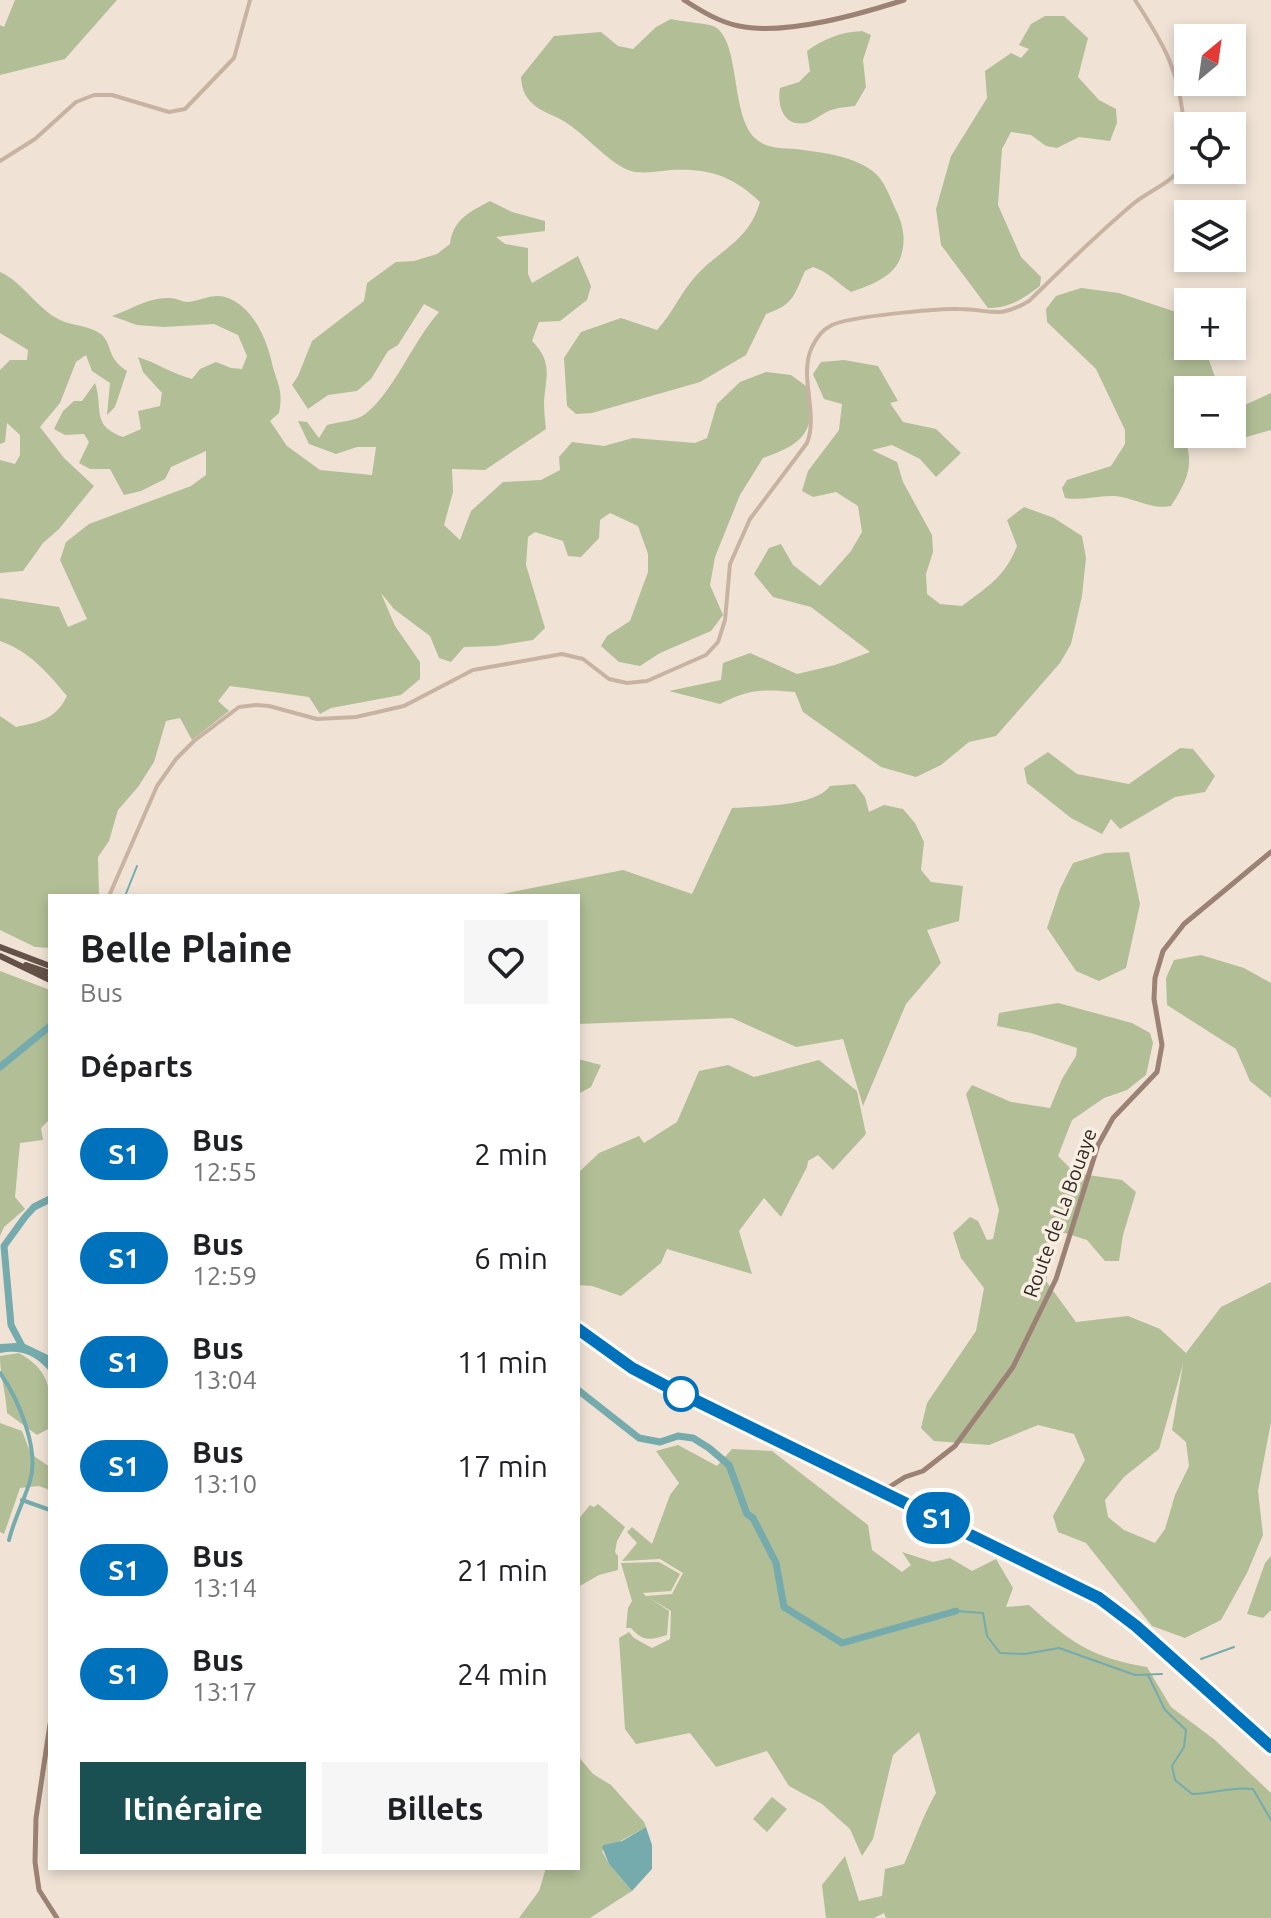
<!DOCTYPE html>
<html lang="fr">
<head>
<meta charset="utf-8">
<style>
  :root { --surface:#fff; --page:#f6f6f6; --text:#202124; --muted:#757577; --accent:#1b5053 }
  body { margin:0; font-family:Ubuntu,sans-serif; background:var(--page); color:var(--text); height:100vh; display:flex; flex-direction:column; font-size:30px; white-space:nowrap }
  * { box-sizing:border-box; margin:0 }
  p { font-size:26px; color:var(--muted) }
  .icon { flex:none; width:44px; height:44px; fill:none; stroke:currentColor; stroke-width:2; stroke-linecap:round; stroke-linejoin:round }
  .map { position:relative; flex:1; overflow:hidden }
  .details { position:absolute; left:48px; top:894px; width:532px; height:976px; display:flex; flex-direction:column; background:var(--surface); border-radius:0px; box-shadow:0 4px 12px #0003 }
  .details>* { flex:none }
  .badge { padding:0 16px; border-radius:26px; font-size:28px; line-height:52px }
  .needle { width:52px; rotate:29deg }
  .tools { position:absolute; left:1174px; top:24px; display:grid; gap:16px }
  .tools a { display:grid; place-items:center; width:72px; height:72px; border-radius:0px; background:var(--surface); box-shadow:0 4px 12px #0003; font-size:40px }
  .map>.badge { position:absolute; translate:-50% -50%; box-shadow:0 0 0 4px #fff }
  h2 { padding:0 32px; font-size:30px; line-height:72px }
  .round { display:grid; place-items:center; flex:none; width:84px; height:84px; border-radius:0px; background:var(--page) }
  .overview { display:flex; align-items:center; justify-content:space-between; height:136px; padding:0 32px }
  h1 { font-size:38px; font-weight:700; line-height:60px }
  .button { display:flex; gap:16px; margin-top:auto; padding:16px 32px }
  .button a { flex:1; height:92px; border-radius:0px; background:var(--accent); color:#fff; font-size:32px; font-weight:700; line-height:92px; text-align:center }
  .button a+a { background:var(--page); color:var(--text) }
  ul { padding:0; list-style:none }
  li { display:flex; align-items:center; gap:24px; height:104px; padding:0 32px }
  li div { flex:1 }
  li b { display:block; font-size:30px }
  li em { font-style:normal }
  li .badge { min-width:88px; font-weight:700; text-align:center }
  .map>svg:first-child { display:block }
</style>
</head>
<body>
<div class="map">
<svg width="1271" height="1918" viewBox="0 0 1271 1918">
  <rect width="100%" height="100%" fill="#f0e3d6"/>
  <path fill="#b1be96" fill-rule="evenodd" d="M15,0H117L65,59L0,75V25L4,27Z
    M1045,16H1064L1088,38L1078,77L1099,100L1116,109L1117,123L1110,141L1079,137L1057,148L1046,146L1031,135L1011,132L1002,149L998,205L1021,257L1041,277L1040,286C1023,299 1009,308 988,308L941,245L936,209L951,156L987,98L985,71L1011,53L1021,58L1029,49L1019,45L1031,24Z
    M671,19C683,22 705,23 713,26C741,38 730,115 755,138C766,149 781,148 795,149C820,152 857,156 876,174C884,181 890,197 894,206C903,223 907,240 900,259C893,277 869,286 851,292C837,283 829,272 813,267L805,271C794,296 793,305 766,314L746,355L700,382L592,413L576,414L567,406L564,358L581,332L621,318L657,330C672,314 680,294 694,278C719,249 748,243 760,202C733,176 709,168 671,170C657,171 642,175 628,170C605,160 584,132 560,119C551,114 540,111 533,104C524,96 522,89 521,77L554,36L601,32L618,46L633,49L656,27Z
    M862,31L871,35L863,60L866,87L855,106C848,107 841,107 835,109C824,111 815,121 806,123C783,127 777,105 780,88L799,82L810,71L807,51C823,39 841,32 862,31Z
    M490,201L512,212L545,221V231L496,237L505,244L528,248V274L532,283L578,256L591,286L587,300L560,321L539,322L532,341C553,362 546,376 544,402C544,411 545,420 546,429L485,470L452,469L453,492L444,525L460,540L471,511L503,482L541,480L560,470L559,457L572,442L604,446L633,438L695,443L707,438L717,404L740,382L766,372L791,375L810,389C815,433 803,444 763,458L740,495L715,557L710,585L723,615L711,631L660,653L640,666L619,662L601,646L607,636L630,621L648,572V554L638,526L610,513L600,520L599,538L581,557L568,556L563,541L535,532L528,537L526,565L545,628L533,640L495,646L464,647L451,662L439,658L430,636L394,609L381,593L395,626L420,662V679L401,695L331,708L320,714L309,697L230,686L218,701L229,711L192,740L180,718L166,721L154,762L138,787L118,810L109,841L98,857L99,896H50V948L35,947L0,930V716L16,727C40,722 56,719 67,696C48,673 29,651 0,641V598L59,607L68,627L87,619L60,560L66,542L89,524L191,486L206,475V451L171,467L165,479L141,491L124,495L110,469H90L79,463L89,442L84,434L65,435L54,429L63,411L74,401H82L95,383C104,409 90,425 123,437L141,429L138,411L160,406L162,393L143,372L138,357C157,363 173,374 192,379L200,369L216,362L231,368L242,369L247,356L238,335L214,324L164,327L137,325L112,316C132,309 148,297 170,298C176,298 182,302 188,302C200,301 212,293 225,297C251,305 265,335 271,359C276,383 284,387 279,413L270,421L287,446L320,470L372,475L376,447H357L336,454L309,444L298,421L307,422L319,438L327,425C338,422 355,421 364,415C392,395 413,341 439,312L424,304L398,345L388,351L371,379L357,391L328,395L308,409L292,385L298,376L312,341L364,301L367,283L396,262L414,261L437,254L450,244C453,219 470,212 490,201Z
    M0,272C23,282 36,308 60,320C72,326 90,325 102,335C113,346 106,357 127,371L115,407L107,415L110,383L92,371L86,355L76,362L60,403L40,427L64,458L94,486L59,529L43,543L23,571L0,573V460L15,464L20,455V435L7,423L5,442L0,444V370L10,360H27L28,350L0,333Z
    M1081,288L1119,293L1188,316V346H1204L1216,380L1223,390H1188V407H1183L1178,414C1191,458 1197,466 1171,506C1150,510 1136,498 1115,496C1098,495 1082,501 1065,498L1062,488L1067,480L1111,466L1125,444V430L1096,369L1047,322L1046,309L1056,296Z
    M844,360L878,366L898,401L890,403L903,422L936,429L961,453L936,477L920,459L892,445L872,450L897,462L903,482L932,535L933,552L926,574L927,594L940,604L962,606C987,587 1005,577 1017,546L1007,520L1024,507L1054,518L1082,536L1086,558L1082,596L1071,644L1060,663L996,736L969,742L941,765L916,777L881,767L803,712L795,692C762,689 750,689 720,704L669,691L721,680L723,663L750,653L797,674L835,665L870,652L811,607L773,597L754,574L769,548L781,544L793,565L820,586L851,551L862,532L858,506L836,492L813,497L802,491L808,471L839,430L842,404L824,399L813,374L821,362Z
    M1271,393V430L1236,440L1217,434H1232V399L1247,404Z
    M1180,748L1193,749L1215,776L1205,792L1175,797L1120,829L1111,819L1102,834L1071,818L1027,783L1024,768L1048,752L1077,774L1129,784Z
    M855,784L865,797L869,812L884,805L903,809L915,823L924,842L921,870L931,882L963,886L959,921L927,930L941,963L906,1004L863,1106L843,1039L796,1047L732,1018L578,1024V896H492L623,870L692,894L732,808C757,806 815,807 830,786Z
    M1129,852L1140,904L1126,968L1099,981L1076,971L1047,928L1060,889L1073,863L1105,853Z
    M1201,955L1244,968L1271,983V1098L1250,1081L1236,1049L1167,1005L1166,978L1174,960Z
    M0,971L50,990V1119L41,1128L43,1140L20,1143L15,1197L25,1209L4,1227L0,1236Z
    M1058,1003L1132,1023L1150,1033L1153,1043L1146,1075L1127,1090L1104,1098L1072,1120L1058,1156L1075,1173L1122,1180L1136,1192L1123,1235L1119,1261H1105L1087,1240L1055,1230L1046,1281L1076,1322L1128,1316L1160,1329L1186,1353L1221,1307L1271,1282V1422L1258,1491L1263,1535L1247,1573L1221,1620L1185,1638L1152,1626L1086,1543L1058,1532L1053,1516L1085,1460L1074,1434L1038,1425L989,1445L934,1441L921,1428L927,1403L976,1331L984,1288L961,1258L953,1233L970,1217L978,1221L987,1240L993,1239L999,1210L966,1094L972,1085L1011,1102L1050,1108L1062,1079L1076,1056L1077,1048L1031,1033L997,1026L999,1013ZM1183,1364L1172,1430L1186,1442L1189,1466L1175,1495L1165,1529L1155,1543L1124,1530L1108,1517L1105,1500L1124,1477L1159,1449Z
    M578,1059L601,1065L591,1087L578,1094Z
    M819,1060L857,1091L866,1134L833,1170L818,1155L808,1161L807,1167L781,1217L764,1198L739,1231L752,1274L667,1249L661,1263L621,1296L592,1286L578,1285V1173L599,1153L639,1136L644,1143L677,1122L699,1071L728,1065L754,1077Z
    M19,1353C54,1373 50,1393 50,1428L37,1435L7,1413C6,1392 0,1377 0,1356Z
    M0,1423L22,1431L31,1454L50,1467V1490L39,1486L20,1488L4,1534L0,1532Z
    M678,1445L717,1466L732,1449L772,1451L868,1525L872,1550L902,1572L911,1565L902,1552L933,1562L950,1558L972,1571L996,1559L1013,1588L1006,1607L1029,1605C1070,1642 1092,1658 1147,1667L1171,1707L1215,1740L1271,1793V1918H886L884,1913L874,1918H826L822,1885L845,1856L859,1901L882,1896L885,1869L904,1864C915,1840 923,1815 936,1793L919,1732L893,1755L873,1839L862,1856L850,1829L822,1804L789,1786L767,1751L716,1767L690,1733L636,1744L625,1729L619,1638L629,1632L634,1638L652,1648L670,1639L671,1611L648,1597L669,1611L667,1635C650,1640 643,1642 631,1628H626L628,1608L632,1601L621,1563L659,1562L680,1574L671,1591L643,1593L646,1596L672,1594L683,1573L660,1559L622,1561L637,1543L627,1532L632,1527L652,1544L670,1495L679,1483L656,1451Z
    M598,1504L625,1527L617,1541L615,1552L618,1556V1570L599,1575L578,1587V1520L590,1505L594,1507Z
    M1271,1556V1610L1263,1618L1247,1614L1265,1563Z
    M578,1756L593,1774L611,1785L644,1822L646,1827L602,1851L609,1864L632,1891L590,1918H519L539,1891L546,1868H578Z
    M772,1797L787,1809L767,1832L753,1819Z"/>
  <path fill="#75abad" d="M16,1343L25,1344L50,1356V1372C35,1355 22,1349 0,1353V1344Z
    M646,1827L652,1845V1869L632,1891L609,1864L602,1847L604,1845L622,1841Z"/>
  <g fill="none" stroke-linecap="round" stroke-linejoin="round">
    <path stroke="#75abad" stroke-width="2" d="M125,896L137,866
      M956,1611L983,1613L987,1636L1000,1653L1025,1654L1059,1648L1135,1675L1162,1674
      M1201,1659L1234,1647
      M1148,1675L1165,1710L1186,1730L1184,1747L1172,1766L1175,1780L1192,1794C1214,1794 1232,1786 1253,1789L1271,1820"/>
    <path stroke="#75abad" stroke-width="4" d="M0,1373C18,1398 40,1450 30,1481C24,1501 14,1519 9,1540
      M22,1500L50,1510"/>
    <path stroke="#75abad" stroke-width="7" d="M0,1067L50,1026
      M22,1346L11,1325L4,1246L25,1217L34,1207L50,1199
      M578,1390L639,1438L660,1442L678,1436L693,1438L709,1448L729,1465L747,1514L753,1518L776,1563L784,1607L842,1643L956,1611"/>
    <path stroke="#c8b3a2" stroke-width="4" d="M0,161L35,139L76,102L94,95H112L169,112L185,109L234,58L250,0
      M109,896L157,786L176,759L194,741L239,707L256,705L269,706L317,719L356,717L404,706L473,670L562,654L583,659L609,679L627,683L647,681L706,655L718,642L725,620L730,564L750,519L807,443C819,412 798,377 812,347C817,337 822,330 832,325C848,317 938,308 959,309C991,309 997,320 1029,301C1063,268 1097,234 1133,204C1148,191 1171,184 1181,167C1187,156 1185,142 1184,130C1181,73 1165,46 1135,0"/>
    <path stroke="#9b8274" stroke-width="5" d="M684,0C701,11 719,22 739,26C785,36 860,14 904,0
      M883,1491L905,1477L923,1471L955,1446L1013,1367L1056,1279L1098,1145L1113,1118L1157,1072L1162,1045L1154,999L1155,978L1163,951L1184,924L1271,852
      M50,1724L36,1818L35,1862L39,1890L57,1918"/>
    <path stroke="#645148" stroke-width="6" d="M0,947L50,966
      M0,956L50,980
      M26,965L50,973
      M578,1331L623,1364L667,1389L791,1445L1099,1598L1136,1626L1271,1747"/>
  </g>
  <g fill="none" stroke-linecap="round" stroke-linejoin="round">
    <defs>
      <path id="line" d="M578,1329L632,1368L668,1387L1099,1598L1136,1626L1271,1747"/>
    </defs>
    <use href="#line" stroke="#fff" stroke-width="18"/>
    <use href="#line" stroke="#0072bc" stroke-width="12"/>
  </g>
  <circle fill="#fff" stroke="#0072bc" stroke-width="4" cx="681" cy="1394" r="16"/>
  <g text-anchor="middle" stroke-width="7" stroke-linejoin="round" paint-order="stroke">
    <g font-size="20" fill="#322925" stroke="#f8eee2">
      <text transform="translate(1060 1213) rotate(-70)" y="7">Route de La Bouaye</text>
    </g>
  </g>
</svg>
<div class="tools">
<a><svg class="needle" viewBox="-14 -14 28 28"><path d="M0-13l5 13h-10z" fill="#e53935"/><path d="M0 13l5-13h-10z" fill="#757577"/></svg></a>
<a><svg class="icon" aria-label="locate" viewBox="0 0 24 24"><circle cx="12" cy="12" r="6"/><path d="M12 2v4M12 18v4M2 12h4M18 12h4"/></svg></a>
<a><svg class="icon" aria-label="layers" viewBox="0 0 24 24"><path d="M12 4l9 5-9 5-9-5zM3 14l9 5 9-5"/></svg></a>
<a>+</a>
<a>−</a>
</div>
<b class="badge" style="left:938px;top:1518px;background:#0072bc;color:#fff">S1</b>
<section class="details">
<div class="overview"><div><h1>Belle Plaine</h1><p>Bus</p></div><a class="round"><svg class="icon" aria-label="heart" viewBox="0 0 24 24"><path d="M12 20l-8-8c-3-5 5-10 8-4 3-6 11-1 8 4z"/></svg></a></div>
<h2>Départs</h2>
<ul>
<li><span class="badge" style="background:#0072bc;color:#fff">S1</span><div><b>Bus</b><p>12:55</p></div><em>2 min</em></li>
<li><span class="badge" style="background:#0072bc;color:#fff">S1</span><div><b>Bus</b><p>12:59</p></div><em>6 min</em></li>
<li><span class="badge" style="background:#0072bc;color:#fff">S1</span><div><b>Bus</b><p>13:04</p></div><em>11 min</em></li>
<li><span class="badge" style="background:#0072bc;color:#fff">S1</span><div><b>Bus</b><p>13:10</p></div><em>17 min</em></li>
<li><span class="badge" style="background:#0072bc;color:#fff">S1</span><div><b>Bus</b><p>13:14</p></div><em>21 min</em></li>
<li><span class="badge" style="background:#0072bc;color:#fff">S1</span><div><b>Bus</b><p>13:17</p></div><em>24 min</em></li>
</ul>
<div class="button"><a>Itinéraire</a><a>Billets</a></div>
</section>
</div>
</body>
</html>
